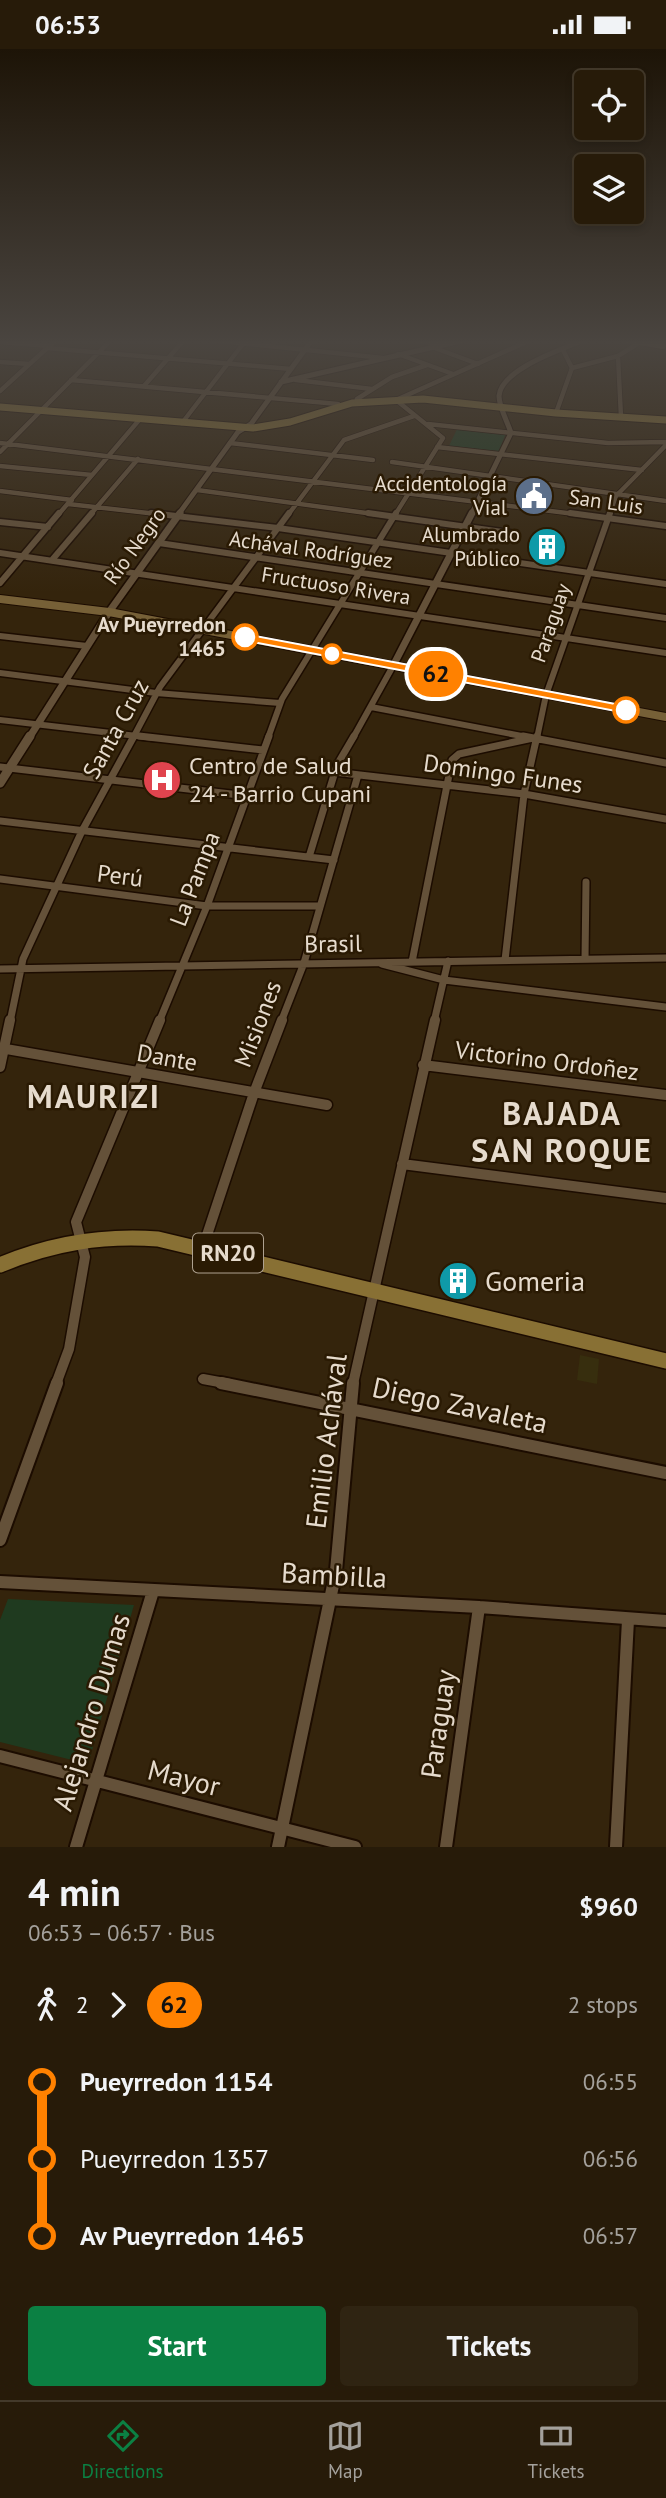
<!DOCTYPE html>
<html lang="en">
<head>
<meta charset="utf-8">
<style>
  :root { --surface:#271b09; --page:#2f2412; --text:#f1f3f6; --muted:#a4a19c; --line:#43392a; --accent:#0b8043 }
  body { margin:0; font-family:"PT Sans",sans-serif; background:var(--page); color:var(--text); height:100vh; display:flex; flex-direction:column; font-size:26px; white-space:nowrap }
  * { box-sizing:border-box; margin:0 }
  p { font-size:23px; color:var(--muted) }
  .icon { flex:none; width:38px; height:38px; fill:none; stroke:currentColor; stroke-width:2; stroke-linecap:round; stroke-linejoin:round }
  .map { position:relative; height:1798px; overflow:hidden }
  .sheet { display:flex; flex-direction:column; background:var(--surface); flex:1 }
  .sheet>* { flex:none }
  .badge { padding:0 14px; border-radius:23px; font-size:24px; line-height:46px }
  .controls { position:absolute; left:574px; top:21px; display:grid; gap:14px }
  .controls a { display:grid; place-items:center; width:70px; height:70px; border-radius:7px; background:var(--surface); box-shadow:0 4px 10px #0003,0 0 0 2px var(--line); font-size:35px }
  .map>.badge { position:absolute; translate:-50% -50%; box-shadow:0 0 0 4px #fff }
  .legs { display:flex; align-items:center; gap:10px; height:77px; padding:0 28px; font-size:23px }
  .legs p { margin-inline-start:auto }
  .summary { display:flex; align-items:center; justify-content:space-between; height:119px; padding:0 28px }
  h1 { font-size:38px; font-weight:800; line-height:52px }
  .primary-button { display:flex; gap:14px; margin-top:auto; padding:14px 28px }
  .primary-button a { flex:1; height:80px; border-radius:7px; background:var(--accent); color:#fff; font-size:28px; font-weight:800; line-height:80px; text-align:center }
  .primary-button a+a { background:var(--page); color:var(--text) }
  ul { padding:0 28px; list-style:none }
  li { display:flex; align-items:center; gap:24px; height:77px; font-size:26px }
  li i { display:grid; place-items:center; width:10px; height:100%; margin:0 9px; background:currentColor }
  li i::after { content:''; width:18px; height:18px; margin:-9px; border:5px solid; border-radius:50%; background:var(--surface) }
  li p { margin-inline-start:auto }
  li:first-child i { background:linear-gradient(#0000 50%,currentColor 0) }
  li:last-child i { background:linear-gradient(currentColor 50%,#0000 0) }
  .status { display:flex; justify-content:space-between; align-items:center; height:49px; padding:0 35px; background:var(--surface); direction:ltr }
  .status svg { height:19px; fill:currentColor }
  .menu { display:flex; justify-content:space-around; align-items:center; height:98px; border-top:2px solid var(--line); background:var(--surface); font-size:19px; color:var(--muted) }
  .menu a { display:grid; justify-items:center; gap:4px }
  .menu .active { color:var(--accent) }
  .map>svg:first-child { display:block }
</style>
</head>
<body>
<div class="status"><b>06:53</b><svg viewBox="0 0 49 12"><path d="M0 12V9h3v3zM5 12V6h3v6zM10 12V3h3v9zM15 12V0h3v12zM26 1h20v11H26zM47 4h2v5h-2z"/></svg></div>
<div class="map">
<svg width="666" height="1798" viewBox="0 0 666 1798">
  <rect width="100%" height="100%" fill="#34240c"/>
  <path fill="#1f3a1f" d="M457,380L506,384L499,402L449,397Z
    M8,1550L134,1556L88,1715L0,1693V1571Z"/>
  <path fill="#372e0e" d="M580,1306L599,1310L597,1335L577,1331Z"/>
  <g fill="none" stroke-linecap="round" stroke-linejoin="round">
    <defs>
      <path id="minor-far4" d="M210,291L383,309
        M412,291L439,295
        M0,293L50,297
        M432,298L478,315
        M47,299L291,320
        M563,301L572,319
        M398,305L453,325
        M618,307L621,368
        M0,313L29,315
        M572,319L618,307L639,294
        M71,331L338,355
        M296,331L372,340
        M144,337L184,291
        M0,342L56,291
        M357,350L392,328L427,316
        M556,364L572,319
        M182,374L246,291
        M428,375L608,394L666,393
        M0,394L583,466
        M230,394L373,411
        M437,398L642,421
        M0,403L111,291
        M392,413L666,452
        M0,417L92,426
        M197,441L381,466
        M0,442L72,451
        M68,455L166,466
        M58,466L140,370
        M90,466L138,410
        M288,466L344,391L414,367
        M395,466L443,389L396,351L531,291
        M609,466L616,447L666,396"/>
      <path id="minor-far3" d="M151,464L278,479L666,535
        M368,464L510,484
        M570,464L666,477
        M0,473L48,478
        M159,494L666,569
        M0,504L666,604
        M52,511L92,464
        M0,534L59,464
        M0,587L87,597
        M0,624L156,644L280,654
        M371,658L532,689
        M0,671L154,689
        M133,689L160,638L289,464
        M268,689L282,650L396,464
        M353,689L393,617
        M537,689L546,646L610,464"/>
      <path id="minor-far2" d="M139,687L263,701
        M523,687L666,714
        M0,718L248,747
        M334,723L524,745L666,770
        M0,772L334,811
        M309,808L337,716L354,687
        M0,830L207,857H320
        M585,910L586,833
        M505,911L524,745L537,687
        M412,913L452,711L459,705L533,689
        M382,915L444,931L666,958
        M0,920L666,909
        M10,973L23,910L82,782L134,687
        M159,973L207,857L269,687
        M281,973L304,914L358,726
        M434,973L448,912"/>
      <path id="minor-far1" d="M0,999L327,1056
        M423,1016L666,1046
        M0,1018L10,971
        M402,1115L666,1149
        M203,1198L254,1044L282,971
        M203,1330L230,1335
        M56,1335L69,1300L85,1208L76,1173L160,971
        M353,1335L435,971"/>
      <path id="minor" d="M221,1334L666,1424
        M0,1491L57,1334
        M0,1533L479,1558L666,1572
        M0,1707L355,1798
        M76,1798L153,1542
        M278,1798L336,1522L353,1334
        M446,1798L479,1558
        M616,1798L628,1571"/>
      <path id="tertiary-far2" d="M281,333L465,291
        M178,466L238,383L251,375L312,291
        M471,466L511,384C508,374 499,358 499,347C501,320 563,300 584,291"/>
      <path id="tertiary-far1" d="M393,617L472,464
        M29,689L109,563L180,464"/>
      <path id="tertiary" d="M0,734L30,687"/>
      <path id="secondary-far1" d="M628,291L663,297"/>
      <path id="secondary" d="M0,550L109,563L666,668"/>
      <path id="primary-far1" d="M0,358L253,379L290,373L352,354L423,350L556,364L666,371"/>
      <path id="primary" d="M0,1216C52,1194 102,1186 158,1190L666,1312"/>
    </defs>
    <use href="#minor-far4" stroke="#1c0c00" stroke-width="6"/>
    <use href="#minor-far3" stroke="#1c0c00" stroke-width="9"/>
    <use href="#minor-far2" stroke="#1c0c00" stroke-width="10"/>
    <use href="#minor-far1" stroke="#1c0c00" stroke-width="13"/>
    <use href="#minor" stroke="#1c0c00" stroke-width="16"/>
    <use href="#tertiary-far2" stroke="#1c0c00" stroke-width="7"/>
    <use href="#tertiary-far1" stroke="#1c0c00" stroke-width="10"/>
    <use href="#tertiary" stroke="#1c0c00" stroke-width="12"/>
    <use href="#secondary-far1" stroke="#1c0c00" stroke-width="8"/>
    <use href="#secondary" stroke="#1c0c00" stroke-width="10"/>
    <use href="#primary-far1" stroke="#1c0c00" stroke-width="9"/>
    <use href="#primary" stroke="#1c0c00" stroke-width="18"/>
    <use href="#minor-far4" stroke="#645139" stroke-width="4.5"/>
    <use href="#minor-far3" stroke="#645139" stroke-width="6"/>
    <use href="#minor-far2" stroke="#645139" stroke-width="7"/>
    <use href="#minor-far1" stroke="#645139" stroke-width="10"/>
    <use href="#minor" stroke="#645139" stroke-width="12"/>
    <use href="#tertiary-far2" stroke="#645139" stroke-width="5"/>
    <use href="#tertiary-far1" stroke="#645139" stroke-width="7"/>
    <use href="#tertiary" stroke="#645139" stroke-width="9"/>
    <use href="#secondary-far1" stroke="#766037" stroke-width="6"/>
    <use href="#secondary" stroke="#766037" stroke-width="8"/>
    <use href="#primary-far1" stroke="#887034" stroke-width="7"/>
    <use href="#primary" stroke="#887034" stroke-width="15"/>
  </g>
  <linearGradient id="sky" x2="0" y2="1"><stop stop-color="#1d1407"/><stop offset="0.54" stop-color="#4a4540"/><stop offset="1" stop-color="#4a4540" stop-opacity="0"/></linearGradient>
  <rect width="666" height="543" fill="url(#sky)"/>
  <path fill="#ff8100" stroke="#fff" stroke-width="2" d="M245,585L626,657L632,661L626,664L242,591L240,588Z"/>
  <defs>
    <symbol id="civic-disc" viewBox="-11 -11 22 22"><circle r="9.5" fill="#5c6f8a" stroke="#2a1a03"/><path d="M-.6-6.5H3V-4.5H.6V-3L4-1V1h2V6H-6V1h2V-1L-.6-3ZM-1.2 2.5V6h2.4V2.5Z" fill="#fff"/></symbol>
    <symbol id="building-disc" viewBox="-11 -11 22 22"><circle r="9.5" fill="#0f9aa8" stroke="#2a1a03"/><path d="M-4-6H4V6H1V3H-1V6H-4ZM-2.5-4.3h1.7v1.8h-1.7ZM.8-4.3h1.7v1.8H.8ZM-2.5-1h1.7V.8h-1.7ZM.8-1h1.7V.8H.8Z" fill="#fff"/></symbol>
    <symbol id="hospital-disc" viewBox="-11 -11 22 22"><circle r="9.5" fill="#e0444e" stroke="#2a1a03"/><path d="M-5-5h3v3.5h4V-5h3V5h-3V1.5h-4V5h-3Z" fill="#fff"/></symbol>
  </defs>
  <g fill-rule="evenodd">
    <use href="#civic-disc" x="512" y="425" width="44" height="44"/>
    <use href="#building-disc" x="525" y="476" width="44" height="44"/>
    <use href="#hospital-disc" x="140" y="709" width="44" height="44"/>
    <use href="#building-disc" x="436" y="1210" width="44" height="44"/>
  </g>
  <g fill="#fff" stroke="#ff8100" stroke-width="3.5">
    <circle cx="245" cy="588" r="12"/>
    <circle cx="332" cy="605" r="9"/>
    <circle cx="626" cy="661" r="12"/>
  </g>
  <g text-anchor="middle" stroke-width="5" stroke-linejoin="round" paint-order="stroke">
    <g font-size="21" fill="#e6dbcd" stroke="#2a1a03" text-anchor="end">
      <text x="507" y="442">Accidentología<tspan x="507" dy="24">Vial</tspan></text>
      <text x="520" y="493">Alumbrado<tspan x="520" dy="24">Público</tspan></text>
    </g>
    <g font-size="21" fill="#e6dbcd" stroke="#2a1a03">
      <text transform="translate(606 453) rotate(8)" y="7">San Luis</text>
      <text transform="translate(135 497) rotate(-54)" y="7">Río Negro</text>
      <text transform="translate(311 501) rotate(8)" y="7">Achával Rodríguez</text>
      <text transform="translate(336 537) rotate(9)" y="7">Fructuoso Rivera</text>
      <text transform="translate(551 574) rotate(-71)" y="7">Paraguay</text>
    </g>
    <g font-size="21" font-weight="bold" fill="#e6dbcd" stroke="#2a1a03" text-anchor="end">
      <text x="226" y="583">Av Pueyrredon<tspan x="226" dy="24">1465</tspan></text>
    </g>
    <rect fill="#2a1a03" stroke="#aea190" stroke-width="2" x="193" y="1184.5" width="70" height="39" rx="5"/>
    <g font-size="23" font-weight="bold" fill="#e6dbcd">
      <text x="228" y="1212">RN20</text>
    </g>
    <g font-size="24" fill="#e6dbcd" stroke="#2a1a03">
      <text transform="translate(116 680) rotate(-61)" y="8">Santa Cruz</text>
      <text transform="translate(503 725) rotate(8)" y="8">Domingo Funes</text>
      <text transform="translate(120 827) rotate(7)" y="8">Perú</text>
      <text transform="translate(195 830) rotate(-69)" y="8">La Pampa</text>
      <text transform="translate(333 895) rotate(-1)" y="8">Brasil</text>
      <text transform="translate(258 975) rotate(-69)" y="8">Misiones</text>
      <text transform="translate(167 1009) rotate(10)" y="8">Dante</text>
      <text transform="translate(547 1012) rotate(7)" y="8">Victorino Ordoñez</text>
    </g>
    <g font-size="24" fill="#e6dbcd" stroke="#2a1a03" text-anchor="start">
      <text x="189" y="725">Centro de Salud<tspan x="189" dy="28">24 - Barrio Cupani</tspan></text>
    </g>
    <g font-size="28" fill="#e6dbcd" stroke="#2a1a03" text-anchor="start">
      <text x="485" y="1242">Gomeria</text>
    </g>
    <g font-size="28" fill="#e6dbcd" stroke="#2a1a03">
      <text transform="translate(460 1356) rotate(12)" y="10">Diego Zavaleta</text>
      <text transform="translate(326 1392) rotate(-83)" y="10">Emilio Achával</text>
      <text transform="translate(334 1526) rotate(3)" y="10">Bambilla</text>
      <text transform="translate(91 1663) rotate(-73)" y="10">Alejandro Dumas</text>
      <text transform="translate(438 1675) rotate(-82)" y="10">Paraguay</text>
      <text transform="translate(184 1729) rotate(14)" y="10">Mayor</text>
    </g>
    <g font-size="32" font-weight="bold" letter-spacing="2" fill="#e6dbcd" stroke="#2a1a03">
      <text x="94" y="1059">MAURIZI</text>
      <text x="562" y="1076">BAJADA<tspan x="562" dy="37">SAN ROQUE</tspan></text>
    </g>
  </g>
</svg>
<div class="controls">
<a><svg class="icon" aria-label="locate" viewBox="0 0 24 24"><circle cx="12" cy="12" r="6"/><path d="M12 2v4M12 18v4M2 12h4M18 12h4"/></svg></a>
<a><svg class="icon" aria-label="layers" viewBox="0 0 24 24"><path d="M12 4l9 5-9 5-9-5zM3 14l9 5 9-5"/></svg></a>
</div>
<b class="badge" style="left:436px;top:625px;background:#ff8100;color:#111">62</b>
</div>
<section class="sheet">
<div class="summary"><div><h1>4 min</h1><p>06:53 – 06:57 · Bus</p></div><b>$960</b></div>
<div class="legs"><svg class="icon" aria-label="walk" viewBox="0 0 24 24"><circle cx="13" cy="4" r="2"/><path d="M13 8l-2 6 4 7M11 14l-3 7M7 12l3-4h3l4 4"/></svg>2<svg class="icon" aria-label="forward" viewBox="0 0 24 24"><path d="M9 5l7 7-7 7"/></svg><b class="badge" style="background:#ff8100;color:#111">62</b><p>2 stops</p></div>
<ul>
<li><i style="color:#ff8100"></i><b>Pueyrredon 1154</b><p>06:55</p></li>
<li><i style="color:#ff8100"></i><span>Pueyrredon 1357</span><p>06:56</p></li>
<li><i style="color:#ff8100"></i><b>Av Pueyrredon 1465</b><p>06:57</p></li>
</ul>
<div class="primary-button"><a>Start</a><a>Tickets</a></div>
</section>
<nav class="menu">
<a class="active"><svg class="icon" aria-label="directions" viewBox="0 0 24 24"><path d="M12 3l9 9-9 9-9-9zM9 14v-3h6M13 9l2 2-2 2"/></svg>Directions</a>
<a><svg class="icon" aria-label="map" viewBox="0 0 24 24"><path d="M3 6l6-2 6 2 6-2v14l-6 2-6-2-6 2zM9 4v14M15 6v14"/></svg>Map</a>
<a><svg class="icon" aria-label="tickets" viewBox="0 0 24 24"><path d="M3 7h18v10H3zM15 7v10"/></svg>Tickets</a>
</nav>
</body>
</html>
